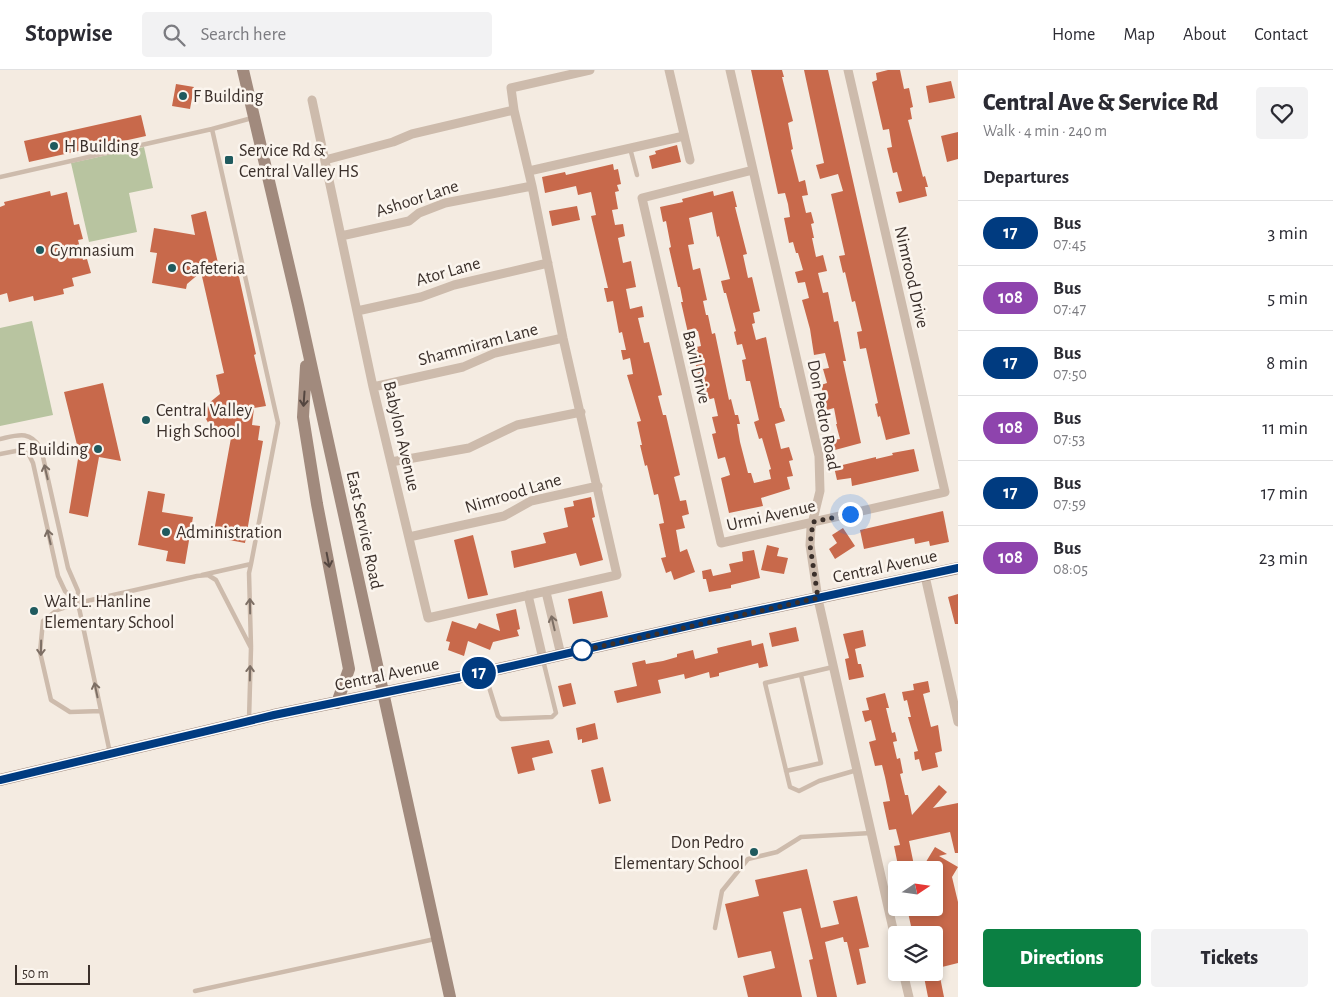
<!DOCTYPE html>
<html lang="en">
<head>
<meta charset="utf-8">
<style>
  :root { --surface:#fff; --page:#f2f2f3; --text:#2b2b33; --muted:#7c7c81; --line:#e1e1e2; --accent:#0b8043 }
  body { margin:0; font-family:"Alegreya Sans",sans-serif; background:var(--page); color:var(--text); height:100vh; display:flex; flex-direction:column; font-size:19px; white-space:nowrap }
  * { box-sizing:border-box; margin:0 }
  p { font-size:16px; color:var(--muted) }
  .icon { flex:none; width:28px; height:28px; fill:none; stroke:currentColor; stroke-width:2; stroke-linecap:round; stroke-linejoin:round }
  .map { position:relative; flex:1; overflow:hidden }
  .sheet { display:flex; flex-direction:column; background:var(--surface); width:375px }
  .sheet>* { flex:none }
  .badge { padding:0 10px; border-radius:16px; font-size:18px; line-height:32px }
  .needle { width:32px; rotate:77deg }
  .fabs { position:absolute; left:888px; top:791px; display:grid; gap:10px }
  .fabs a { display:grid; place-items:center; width:55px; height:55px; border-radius:5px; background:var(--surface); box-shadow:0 2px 8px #0003; font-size:25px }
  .scale { position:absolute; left:15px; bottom:12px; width:75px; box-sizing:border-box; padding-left:5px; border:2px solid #3b302b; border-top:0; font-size:14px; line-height:18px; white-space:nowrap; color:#3b302b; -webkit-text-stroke:4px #fbf5ee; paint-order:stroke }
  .you { position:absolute; width:25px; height:25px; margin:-12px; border:4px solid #fff; border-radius:50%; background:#1a73e8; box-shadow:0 0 0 8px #1a73e833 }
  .map>.badge { position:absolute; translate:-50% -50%; box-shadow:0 0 0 2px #fff }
  h2 { padding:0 25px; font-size:19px; line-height:45px }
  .round { display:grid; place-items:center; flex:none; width:52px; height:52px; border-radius:5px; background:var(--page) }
  .summary { display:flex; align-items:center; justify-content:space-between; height:85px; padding:0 25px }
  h1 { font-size:24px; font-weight:800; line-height:38px }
  .action { display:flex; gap:10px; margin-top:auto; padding:10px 25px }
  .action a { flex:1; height:58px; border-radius:5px; background:var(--accent); color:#fff; font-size:20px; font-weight:800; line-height:58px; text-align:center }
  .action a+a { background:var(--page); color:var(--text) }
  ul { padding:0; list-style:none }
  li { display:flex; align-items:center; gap:15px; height:65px; padding:0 25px; border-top:1px solid var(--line) }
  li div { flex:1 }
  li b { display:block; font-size:19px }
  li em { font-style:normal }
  li .badge { min-width:55px; font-weight:700; text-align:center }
  header { display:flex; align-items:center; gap:30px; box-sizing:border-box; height:70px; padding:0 25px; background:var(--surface); border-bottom:1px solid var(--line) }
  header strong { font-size:24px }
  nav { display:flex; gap:28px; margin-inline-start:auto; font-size:18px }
  .search { width:350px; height:45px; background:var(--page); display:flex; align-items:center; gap:12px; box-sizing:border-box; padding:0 18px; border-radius:5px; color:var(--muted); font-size:19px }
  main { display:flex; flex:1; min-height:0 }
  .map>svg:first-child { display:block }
</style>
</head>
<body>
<header>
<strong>Stopwise</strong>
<div class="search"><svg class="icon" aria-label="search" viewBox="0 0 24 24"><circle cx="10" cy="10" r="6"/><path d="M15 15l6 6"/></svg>Search here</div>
<nav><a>Home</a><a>Map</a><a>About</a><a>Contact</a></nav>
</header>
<main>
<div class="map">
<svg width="958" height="927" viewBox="0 0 958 927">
  <rect width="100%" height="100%" fill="#f4ebe1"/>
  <path fill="#b8c4a0" d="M144,77L153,118L129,123L137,162L89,172L71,93Z
    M32,251L53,345L0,356V258Z"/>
  <path fill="#c8694b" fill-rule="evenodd" d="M751,0H782L784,7H782L793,51L788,53L793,79L791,80L799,112L805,110L808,125L802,126L806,143L811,142L814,153L811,154L814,168H812L816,187L823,185L827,201L818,203L823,223L828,222L834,252L838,251L846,291H843L861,373L835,380L833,370L840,369L836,354H837L834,338L827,340L821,315L827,313L823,299L829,298L825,283L814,285L810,259L802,230L809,228L805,212L798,213L795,202L803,200L798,183H796L793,172L789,173L784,148L790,147L788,134L785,123L778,124Z
    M804,0H828L910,364L886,370L880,346L878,347L875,334L878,333L866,278L860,279L857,262L862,261L855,231L852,232L845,202L843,203L839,186L845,185L831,124L843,121L838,104L820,109L816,95L824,93Z
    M888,0H900L904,19L909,18L913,37L910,38L912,49L908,50L923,107L925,106L928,117H925L927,126L899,133L896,122L902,121L897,102L893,103L887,78L892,77L889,59L883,60L872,12L877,10L876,3Z
    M951,11L955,28L929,33L926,16Z
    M176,14L194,17L190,39L172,36Z
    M141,45L146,66L29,92L24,71Z
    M958,62V89L947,92L941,66Z
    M677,75L681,92L652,99L649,86L656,84L655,81Z
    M613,94L614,100L618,99L621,114L617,115L619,121L615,122L618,139L612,140L615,155L623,154L625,166L618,168L623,193L631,191L636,217L626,219L630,239L642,236L644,247L638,248L644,273L649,272L662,325L658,326L663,345H666L680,405L674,407L680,431L686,430L689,444L682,446L685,458L676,460L680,482L687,479L695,502L674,510L671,501L666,503L661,488L666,487L659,454L664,453L658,424L654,425L647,395L645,396L640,375H642L637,352L641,351L627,305L633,304L630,288L623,290L621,280H626L622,262L619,263L613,231L607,232L604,218H608L591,146L596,145L591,122L578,125L576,116L545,123L542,107L565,102L566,105Z
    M50,121L51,126L67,122L74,155L79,154L83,169L78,170L83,190L87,189L91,203L72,208L74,216L63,219L64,224L34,231L33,226L9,232L7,223L0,225V137L5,135L4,132Z
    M713,121L714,126L733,121L737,137H735L747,184L743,185L748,208L752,207L760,241L753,243L755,253L752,254L756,270L766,267L780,338H781L785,351L775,354L781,379L789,377L793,390L789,391L793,406L787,407L790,419L761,428L763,436L729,443L721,408L730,405L725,387L718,389L712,364L716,363L712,347L718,346L714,328L707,330L704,318H701L692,278L701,276L698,261L688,263L681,232H683L680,217H678L669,178L671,177L666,151L663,152L660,137L683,132L682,129ZM712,142L717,167L719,166L730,209L721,211L724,223H726L736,261L734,262L737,275L742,274L746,289L742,290L746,311H750L759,350L754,352L759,369L762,368L771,399L769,400L771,409L754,413L751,403H748L740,372L737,354H740L738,345H735L731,329L729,330L715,263L712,264L708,245H706L703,231L707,230L700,198L693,200L688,175L694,174L689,148Z
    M577,136L580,150L552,156L549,141Z
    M206,141L221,206L238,202L256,284L254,285L266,336L254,338L252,355L260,356L258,370L263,371L245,473L213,467L231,368L217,364L212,360L205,347L206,340L209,333L220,324L216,305L224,303L201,202L187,214L186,219L152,213L157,183L150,182L154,158L195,165L191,145Z
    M103,313L121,391L99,387L88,447L69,443L79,383L64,322Z
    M914,379L919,401L852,416L851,408L837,410L834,397L876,387V389L893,385L892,383Z
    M148,421L165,424L162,442L193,447L185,494L166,491L168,481L138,475Z
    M591,427L595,447L592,448L603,490L580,496L576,483L514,498L511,481L546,473L543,463L568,457L564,438L574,436L573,431Z
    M943,441L949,472L930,476L929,471L915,474L914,468L864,479L860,460Z
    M843,458L855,476L835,489L829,479L837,473L832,465Z
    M473,465L488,525L468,529L454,470Z
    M767,475L779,478L777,486L788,488L784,504L761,500Z
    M754,480L760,508L731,515V518L709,522L706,509H703L702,501L711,499L713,506L731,502L729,494L743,491L742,482Z
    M602,521L608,547L573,554L568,529Z
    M958,524V554H955L948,527Z
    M516,539L520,559L517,560L519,566L493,572L490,580L468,571L464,586L448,580L450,572L446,571L452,551L476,559L479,553L500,561L496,544Z
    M796,557L799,571L772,577L769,563Z
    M863,560L866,576L855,579L858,594H861L864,607L849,610L845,589L849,588L843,564Z
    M751,570L752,576L763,573L768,596L759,598L758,593L719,603V606L710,608L709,602L685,609L684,604L658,610L661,623L617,633L614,621L637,616L632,593L645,590L646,594L663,591L677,587V584L693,580L695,589L718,583L717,578Z
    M928,611L930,622L923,624L931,657L938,655L942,681L935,683L938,697L922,701L919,689L915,690L914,682L918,681L908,647H911L907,630L904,631L902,622L914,620L913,614Z
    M571,613L576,634L563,637L558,616Z
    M885,623L889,638H886L892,663L895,662L897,671L893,672L897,689L900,688L903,703L900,704L905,725H908L912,745L939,715L947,722L933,738L958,733V783H955L950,762L909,771L915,800H899L894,776L900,775L896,759L889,760L883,732L890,731L885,707L882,695L875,696L869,672L876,670L871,650L865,652L862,641L869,640L866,628Z
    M595,653L598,669L582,673V669L578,670L576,658Z
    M549,670L553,683L532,688L535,700L518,704L511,677Z
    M603,697L611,731L599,734L591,700Z
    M935,777L947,784L939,786L958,797L952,807L958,832V893L934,899V865H913L907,838H934V800H921Z
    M807,799L821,858L839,854L833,831L857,826L869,877L859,879L866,913L857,915L847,872H844L843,867L825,872L837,927H817L809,890L813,889L801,838L783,842L802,927H748L743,906L775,898L771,881L738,888L725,834L759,826L755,810Z
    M923,902H939L944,927H928Z"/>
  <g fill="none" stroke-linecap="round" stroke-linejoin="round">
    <path stroke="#cdbbac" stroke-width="4.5" d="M212,59L252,48
      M630,78L637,105
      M0,107L212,59L278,353L251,494L202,505
      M0,369C18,365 29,360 41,378L68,498L78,521V533
      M0,384L21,380L29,385L33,393L58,506L65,521L78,533L110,683
      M251,577L249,503L251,494
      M833,597L765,613L790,717L799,721L819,711L857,700
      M485,604L498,646L501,649L552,647L556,643L543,590
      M101,641L70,642L51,630L40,582L43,551L57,540L78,533L197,506L208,505L216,510L251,578L249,650
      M786,701L821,693L801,605
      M715,858L722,821L748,789L777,782L801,767L871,763
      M195,921L435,869"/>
    <path stroke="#cdbbac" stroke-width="9" d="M669,0L690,90
      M730,0L819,386L820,421L811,458L810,475L818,529L896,872
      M312,30L373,317L428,548L617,505L563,268L532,116L514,40L511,18L590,0
      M325,90L393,72L412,64L514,40
      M753,100L642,128L721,473L945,422L848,0
      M529,101L684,66
      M341,166L409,151L419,143L445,133L532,116
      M357,241L421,227L454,215L548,193
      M373,317L463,297L495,283L563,268
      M391,392L469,378L517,355L581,342
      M409,467L504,446L531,431L598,416
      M925,506L958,652
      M546,522L561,585
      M528,525L543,589
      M903,902L909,927"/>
    <path stroke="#a18a7d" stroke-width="12" d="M243,0L298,235L450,927
      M306,296L303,347L317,434L349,599L337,633
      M0,710L274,645L485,602L710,551L958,498"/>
  </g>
  <defs><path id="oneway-shaft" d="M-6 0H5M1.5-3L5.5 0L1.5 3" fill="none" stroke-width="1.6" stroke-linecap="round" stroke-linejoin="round" transform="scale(1.25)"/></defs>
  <g stroke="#544640">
    <use href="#oneway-shaft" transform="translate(304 329) rotate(94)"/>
    <use href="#oneway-shaft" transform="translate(328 490) rotate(79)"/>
  </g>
  <g stroke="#7d6f65">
    <use href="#oneway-shaft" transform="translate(46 402) rotate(-103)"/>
    <use href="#oneway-shaft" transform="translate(49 467) rotate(-103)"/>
    <use href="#oneway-shaft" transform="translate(250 536) rotate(-91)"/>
    <use href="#oneway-shaft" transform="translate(553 553) rotate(-103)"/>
    <use href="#oneway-shaft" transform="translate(41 578) rotate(91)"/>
    <use href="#oneway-shaft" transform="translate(250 603) rotate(-89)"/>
    <use href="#oneway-shaft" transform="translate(96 620) rotate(-102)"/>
  </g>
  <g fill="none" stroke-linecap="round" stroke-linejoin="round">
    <defs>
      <path id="line" d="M0,710L274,645L485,602L710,551L958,498"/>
    </defs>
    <use href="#line" stroke="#fff" stroke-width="11"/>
    <use href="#line" stroke="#003b80" stroke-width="8"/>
    <path stroke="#3b302b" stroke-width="5" stroke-dasharray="0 9" d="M582,580L580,581L818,528L810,475L813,452L850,444"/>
  </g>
  <g fill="#1f5a5e" stroke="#fbf5ee" stroke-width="2">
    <circle cx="183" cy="26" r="5"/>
    <circle cx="54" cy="76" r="5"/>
    <rect x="224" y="85" width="10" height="10" rx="2.5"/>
    <circle cx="40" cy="180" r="5"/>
    <circle cx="172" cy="198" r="5"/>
    <circle cx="146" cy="350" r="5"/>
    <circle cx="98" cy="379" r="5"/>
    <circle cx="166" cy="462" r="5"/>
    <circle cx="34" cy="541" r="5"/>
    <circle cx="754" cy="782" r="5"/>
  </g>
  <circle fill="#fff" stroke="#003b80" stroke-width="2.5" cx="582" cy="580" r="10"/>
  <g text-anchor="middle" stroke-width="5" stroke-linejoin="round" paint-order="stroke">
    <g font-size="18" fill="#3b302b" stroke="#fbf5ee" text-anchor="start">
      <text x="193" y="32">F Building</text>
      <text x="64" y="82">H Building</text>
      <text x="239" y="86">Service Rd &amp;<tspan x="239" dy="21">Central Valley HS</tspan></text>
      <text x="50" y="186">Gymnasium</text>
      <text x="182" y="204">Cafeteria</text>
      <text x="156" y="346">Central Valley<tspan x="156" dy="21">High School</tspan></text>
      <text x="88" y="385" text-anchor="end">E Building</text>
      <text x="176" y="468">Administration</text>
      <text x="44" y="537">Walt L. Hanline<tspan x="44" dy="21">Elementary School</tspan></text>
      <text x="744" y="778" text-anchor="end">Don Pedro<tspan x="744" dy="21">Elementary School</tspan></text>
    </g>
    <g font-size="18" fill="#3b302b" stroke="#fbf5ee">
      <text transform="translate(417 128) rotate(-18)" y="6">Ashoor Lane</text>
      <text transform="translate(448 201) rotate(-16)" y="6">Ator Lane</text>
      <text transform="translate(912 207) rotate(77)" y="6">Nimrood Drive</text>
      <text transform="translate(478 274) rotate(-15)" y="6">Shammiram Lane</text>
      <text transform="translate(697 297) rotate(77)" y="6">Bavil Drive</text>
      <text transform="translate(824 345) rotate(79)" y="6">Don Pedro Road</text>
      <text transform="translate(402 366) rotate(77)" y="6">Babylon Avenue</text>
      <text transform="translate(513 423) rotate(-17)" y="6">Nimrood Lane</text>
      <text transform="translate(771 445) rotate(-13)" y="6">Urmi Avenue</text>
      <text transform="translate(365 460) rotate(78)" y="6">East Service Road</text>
      <text transform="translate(885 496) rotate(-12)" y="6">Central Avenue</text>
      <text transform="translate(387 604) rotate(-12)" y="6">Central Avenue</text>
    </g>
  </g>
</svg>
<div class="fabs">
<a><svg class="needle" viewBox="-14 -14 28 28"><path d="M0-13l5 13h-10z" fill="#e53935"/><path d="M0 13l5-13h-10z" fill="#7c7c81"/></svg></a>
<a><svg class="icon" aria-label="layers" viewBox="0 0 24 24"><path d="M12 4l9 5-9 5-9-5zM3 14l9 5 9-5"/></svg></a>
</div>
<div class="scale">50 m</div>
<div class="you" style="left:850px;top:444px"></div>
<b class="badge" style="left:479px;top:603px;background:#003b80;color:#fff">17</b>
</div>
<section class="sheet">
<div class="summary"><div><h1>Central Ave &amp; Service Rd</h1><p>Walk · 4 min · 240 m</p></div><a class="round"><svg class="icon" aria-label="heart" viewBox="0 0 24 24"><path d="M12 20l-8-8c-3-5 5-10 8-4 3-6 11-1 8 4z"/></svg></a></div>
<h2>Departures</h2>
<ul>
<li><span class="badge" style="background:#003b80;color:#fff">17</span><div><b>Bus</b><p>07:45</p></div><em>3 min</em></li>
<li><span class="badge" style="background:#8e44ad;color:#fff">108</span><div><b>Bus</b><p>07:47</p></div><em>5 min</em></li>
<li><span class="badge" style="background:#003b80;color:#fff">17</span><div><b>Bus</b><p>07:50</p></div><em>8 min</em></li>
<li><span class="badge" style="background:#8e44ad;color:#fff">108</span><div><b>Bus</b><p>07:53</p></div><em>11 min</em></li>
<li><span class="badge" style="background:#003b80;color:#fff">17</span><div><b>Bus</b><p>07:59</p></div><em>17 min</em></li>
<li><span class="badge" style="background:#8e44ad;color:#fff">108</span><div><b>Bus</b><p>08:05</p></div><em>23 min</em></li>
</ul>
<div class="action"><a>Directions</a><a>Tickets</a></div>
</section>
</main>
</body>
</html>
